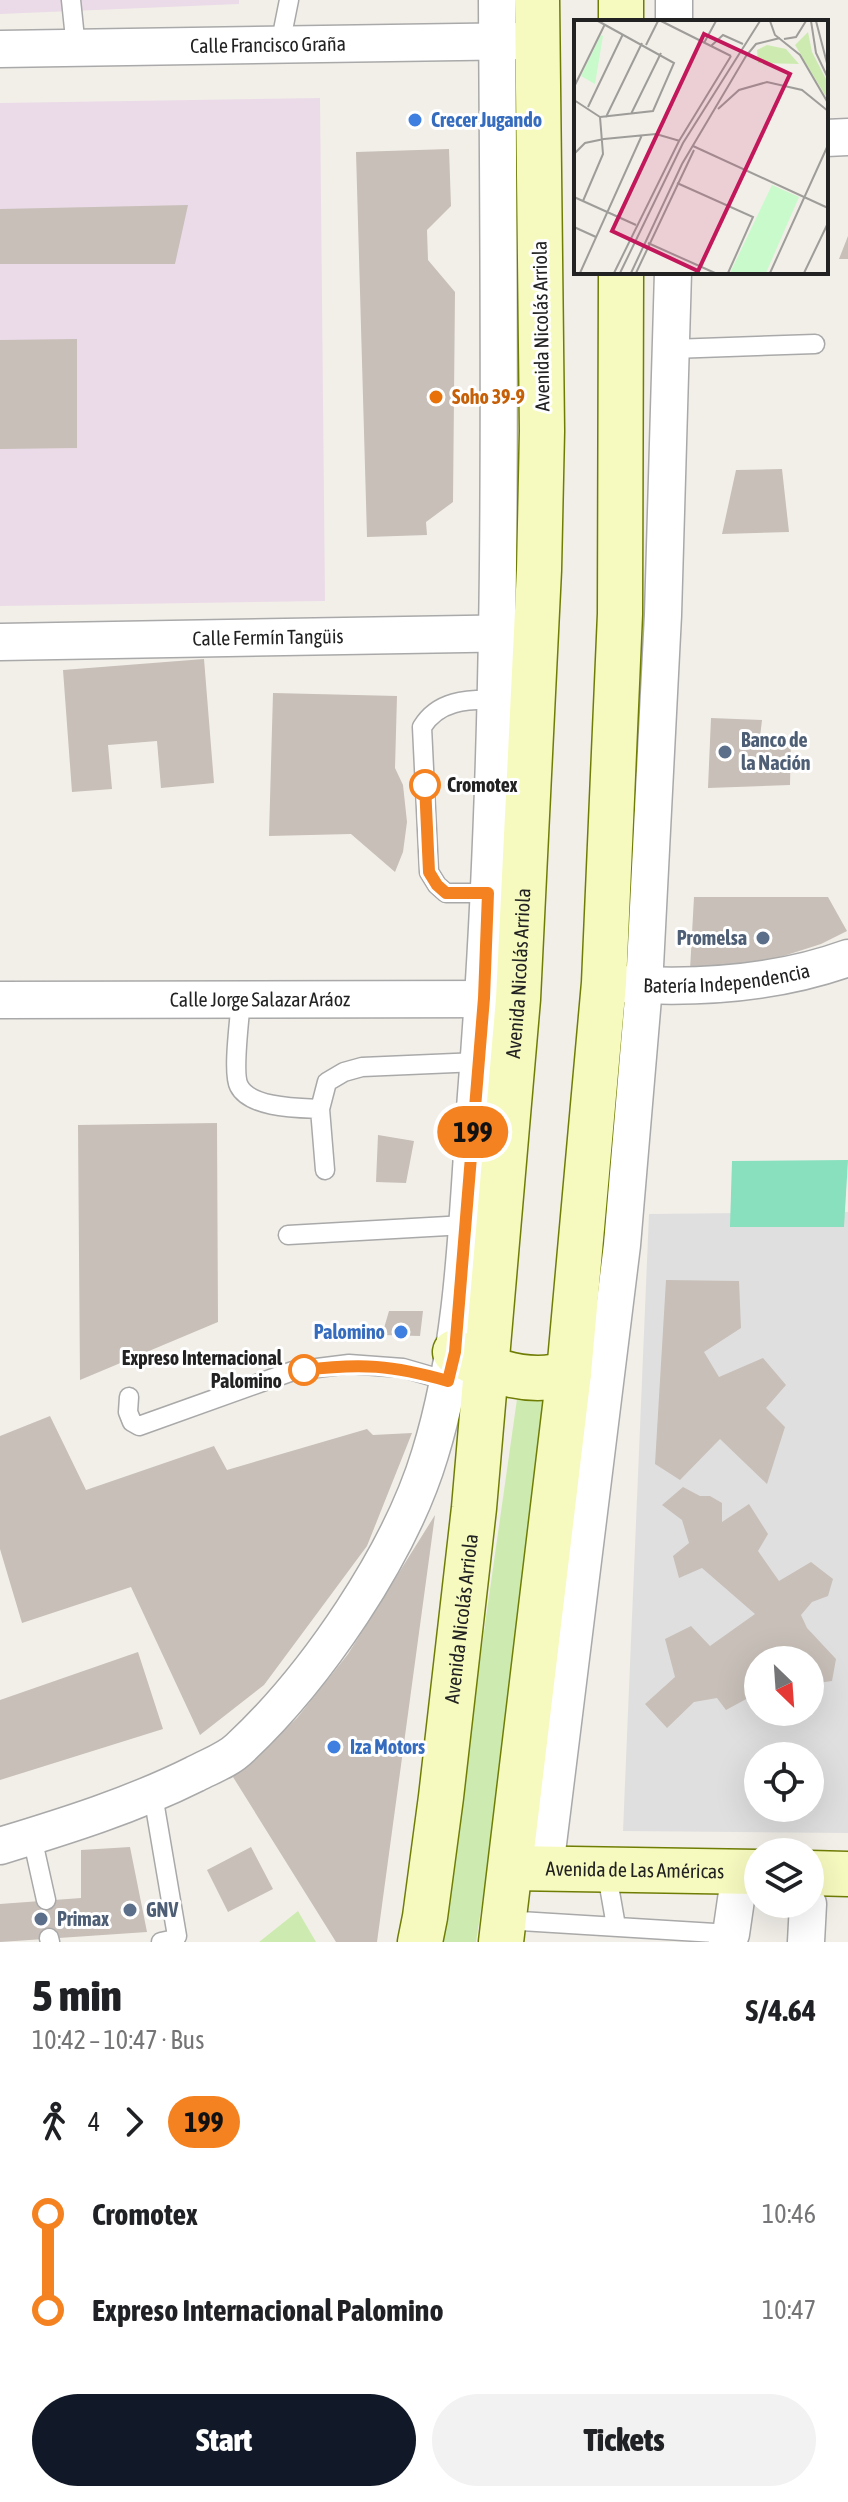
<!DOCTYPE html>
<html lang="en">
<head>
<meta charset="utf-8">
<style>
  :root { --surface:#fff; --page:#f2f2f2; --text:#202124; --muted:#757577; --accent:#111827 }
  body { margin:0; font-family:"Asap Condensed",sans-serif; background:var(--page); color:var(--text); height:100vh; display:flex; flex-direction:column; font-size:30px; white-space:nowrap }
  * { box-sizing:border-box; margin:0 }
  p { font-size:26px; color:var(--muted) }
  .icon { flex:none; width:44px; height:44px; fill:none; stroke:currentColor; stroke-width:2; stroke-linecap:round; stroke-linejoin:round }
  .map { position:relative; height:1942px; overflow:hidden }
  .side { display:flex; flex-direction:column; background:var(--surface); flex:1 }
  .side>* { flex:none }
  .badge { padding:0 16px; border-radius:26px; font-size:28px; line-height:52px }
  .needle { width:52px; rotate:155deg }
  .fabs { position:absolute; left:744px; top:1646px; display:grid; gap:16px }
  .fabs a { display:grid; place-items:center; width:80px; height:80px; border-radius:50%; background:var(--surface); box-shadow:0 8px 32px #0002; font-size:40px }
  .map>.badge { position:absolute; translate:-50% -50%; box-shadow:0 0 0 4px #fff }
  .legs { display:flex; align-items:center; gap:12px; height:88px; padding:0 32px; font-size:26px }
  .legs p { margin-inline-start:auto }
  .head { display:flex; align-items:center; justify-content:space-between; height:136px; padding:0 32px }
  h1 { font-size:44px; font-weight:800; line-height:60px }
  .cta { display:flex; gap:16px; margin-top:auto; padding:16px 32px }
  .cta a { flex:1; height:92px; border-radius:48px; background:var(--accent); color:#fff; font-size:32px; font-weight:800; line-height:92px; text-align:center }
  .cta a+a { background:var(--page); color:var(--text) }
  ul { padding:0 32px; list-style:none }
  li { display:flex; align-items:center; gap:28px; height:96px; font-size:30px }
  li i { display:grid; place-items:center; width:12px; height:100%; margin:0 10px; background:currentColor }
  li i::after { content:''; width:20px; height:20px; margin:-10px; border:6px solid; border-radius:50%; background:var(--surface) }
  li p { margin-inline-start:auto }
  li:first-child i { background:linear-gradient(#0000 50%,currentColor 0) }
  li:last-child i { background:linear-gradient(currentColor 50%,#0000 0) }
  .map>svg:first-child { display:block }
</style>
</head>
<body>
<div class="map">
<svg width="848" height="1942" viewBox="0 0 848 1942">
  <rect width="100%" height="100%" fill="#f2efe9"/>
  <path fill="#e0dfdf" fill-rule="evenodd" d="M848,1212V1833L623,1831L649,1214ZM758,1660H810V1712H758ZM758,1756H810V1808H758Z"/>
  <path fill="#ebdbe8" d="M0,0H239V4L0,14Z
    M320,98L325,601L0,606V103Z"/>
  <path fill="#cdebb0" d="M518,1392L521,1397L548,1401L559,1399L476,1942H440Z
    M298,1911L316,1942H259Z"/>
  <path fill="#88e0be" d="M848,1160L844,1227H730L732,1161Z"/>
  <path fill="#c7bfb8" d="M449,149L451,206L427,230L428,260L455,292L453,502L426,522L427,535L367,537L356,152Z
    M188,205L175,264H0V209Z
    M848,236V259H839Z
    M77,339V448L0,449V340Z
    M782,469L789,532L722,534L736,470Z
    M204,659L214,783L161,788L157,741L108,745L112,789L72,792L63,670Z
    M273,693L397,696L395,768L403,785L407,822L403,852L395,872L351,834L269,836Z
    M711,718L762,720L760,737L791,736L790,785L708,788Z
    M694,897H828L847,931L821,944L771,960L690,970Z
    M217,1123L218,1322L80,1380L78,1125Z
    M378,1135L414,1141L406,1183L376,1182Z
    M666,1280L739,1281L741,1328L704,1352L719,1377L763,1358L786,1385L766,1408L785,1427L767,1484L720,1439L680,1480L655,1464Z
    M389,1311H423L420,1336L382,1335Z
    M50,1416L86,1490L214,1446L227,1470L367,1429L373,1435L412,1433L367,1546L264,1685L200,1735L131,1587L22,1623L0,1549V1436Z
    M683,1487L700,1496H710L722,1503V1522L749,1504L768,1534L758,1551L779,1581L811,1562L833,1579L828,1596L812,1602L801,1615L807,1628L836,1659L832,1681L810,1684V1660H758V1686L745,1681L750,1697L726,1710L717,1698L694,1702L667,1728L645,1704L675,1677L665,1639L691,1626L710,1646L755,1614L702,1568L679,1578L673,1556L689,1543L682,1520L662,1505Z
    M435,1515L377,1942H336L233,1777L297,1718L348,1654Z
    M138,1652L163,1729L0,1780V1700Z
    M130,1847L147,1932L0,1942V1904L81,1898V1850Z
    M251,1847L273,1889L228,1912L207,1870Z"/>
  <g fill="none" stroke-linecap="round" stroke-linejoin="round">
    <defs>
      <path id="lane" d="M71,0L76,48
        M280,45L289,0
        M672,349L815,344
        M488,893H446L437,885L429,872L422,727C438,701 466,699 495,700
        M241,999C240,1017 232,1073 239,1086C250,1108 298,1108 320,1109
        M325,1170L320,1109L327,1082L344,1072L362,1067L478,1062
        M288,1235L465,1225
        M129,1397L128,1412L132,1422L139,1426L293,1371L349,1364L403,1368L448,1381
        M153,1795L177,1936L175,1939L161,1942
        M32,1837L46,1900
        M606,1869L616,1926
        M504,1920L731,1934
        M49,1938L50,1942"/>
      <g id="street">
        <path d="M674,0V22"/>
        <path id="s1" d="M0,49L520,41"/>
        <path d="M826,138L848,137"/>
        <path id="s2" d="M0,642L522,633"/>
        <path id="s3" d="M621,984C698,989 776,984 848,958"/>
        <path id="s4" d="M0,1000L506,999"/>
        <path d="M0,1846C66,1826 133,1805 195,1774C210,1766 228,1760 240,1748C316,1677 400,1554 430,1454C467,1334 467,1206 477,1082C505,723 499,361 497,0"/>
        <path d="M545,1868L622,1245L644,986L663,615L673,272"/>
        <path d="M727,1942L731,1934L740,1872"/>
        <path d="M806,1942L808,1904"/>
      </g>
      <g id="secondary">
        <path d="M621,22V0"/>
        <path d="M455,1352C490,1372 530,1386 569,1373"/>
        <path id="s5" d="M511,1868L758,1872"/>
        <path d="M810,1873L848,1874"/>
        <path id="s6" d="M420,1942L425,1917L441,1797L474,1508L518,999L539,570L542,431L537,0"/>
        <path d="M501,1942L569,1373L604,983L620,614L621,272"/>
      </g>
    </defs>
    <use href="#lane" stroke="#a9a9a9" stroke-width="21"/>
    <use href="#street" stroke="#a9a9a9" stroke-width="39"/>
    <use href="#secondary" stroke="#707d05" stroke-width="47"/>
    <use href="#lane" stroke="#fff" stroke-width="18"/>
    <use href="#street" stroke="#fff" stroke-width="36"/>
    <use href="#secondary" stroke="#f7fabf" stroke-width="44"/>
  </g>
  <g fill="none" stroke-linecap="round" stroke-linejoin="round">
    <defs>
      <path id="line-1" d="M304,1370C361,1363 392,1365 448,1381L455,1352L484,998L488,893H446L437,885L429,872L425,785"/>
    </defs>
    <use href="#line-1" stroke="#fff" stroke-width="18"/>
    <use href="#line-1" stroke="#f58220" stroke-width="12"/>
  </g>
  <g fill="#3f7fe0" stroke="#fff" stroke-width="3">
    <circle cx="415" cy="120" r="8"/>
    <circle cx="401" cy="1332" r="8"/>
    <circle cx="334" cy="1747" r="8"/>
  </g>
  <circle fill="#e8710a" stroke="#fff" stroke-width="3" cx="436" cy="397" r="8"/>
  <g fill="#5c6f8a" stroke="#fff" stroke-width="3">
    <circle cx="725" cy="752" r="8"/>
    <circle cx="763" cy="938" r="8"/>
    <circle cx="130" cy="1910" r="8"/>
    <circle cx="41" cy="1919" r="8"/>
  </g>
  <g fill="#fff" stroke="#f58220" stroke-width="4">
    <circle cx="425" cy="785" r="14"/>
    <circle cx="304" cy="1370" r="14"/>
  </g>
  <g text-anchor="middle" stroke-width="6" stroke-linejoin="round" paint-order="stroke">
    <g font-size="20" fill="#222" stroke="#fff">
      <text dy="7" stroke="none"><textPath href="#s1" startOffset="268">Calle Francisco Graña</textPath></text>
      <text transform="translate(541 326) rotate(-91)" y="7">Avenida Nicolás Arriola</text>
      <text dy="7" stroke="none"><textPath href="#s2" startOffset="268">Calle Fermín Tangüis</textPath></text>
      <text dy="7" stroke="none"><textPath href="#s6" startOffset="974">Avenida Nicolás Arriola</textPath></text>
      <text dy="7" stroke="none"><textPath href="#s3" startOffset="106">Batería Independencia</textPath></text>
      <text dy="7" stroke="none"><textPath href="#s4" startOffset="260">Calle Jorge Salazar Aráoz</textPath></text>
      <text dy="7" stroke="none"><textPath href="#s6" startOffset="326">Avenida Nicolás Arriola</textPath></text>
      <text dy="7" stroke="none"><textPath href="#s5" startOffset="124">Avenida de Las Américas</textPath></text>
    </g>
    <g font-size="20" font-weight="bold" fill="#366cbe" stroke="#fff" text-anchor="start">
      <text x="431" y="127">Crecer Jugando</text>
      <text x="385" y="1339" text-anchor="end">Palomino</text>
      <text x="350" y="1754">Iza Motors</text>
    </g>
    <g font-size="20" font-weight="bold" fill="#c56008" stroke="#fff" text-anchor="start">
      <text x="452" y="404">Soho 39-9</text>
    </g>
    <g font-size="20" font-weight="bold" fill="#4e5e75" stroke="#fff" text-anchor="start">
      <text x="741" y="747">Banco de<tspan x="741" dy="23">la Nación</tspan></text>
      <text x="747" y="945" text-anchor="end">Promelsa</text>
      <text x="146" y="1917">GNV</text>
      <text x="57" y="1926">Primax</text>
    </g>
    <g font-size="20" font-weight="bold" fill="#222" stroke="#fff" text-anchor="start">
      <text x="447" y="792">Cromotex</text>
      <text x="282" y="1365" text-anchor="end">Expreso Internacional<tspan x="282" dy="23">Palomino</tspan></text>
    </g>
  </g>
  <g transform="translate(574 20)">
    <rect width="254" height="254" fill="#f2efe9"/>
    <path d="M234,12L238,32L254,63V80L221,25ZM193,25L212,29L225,44L184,43L183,30Z" fill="#cdebb0"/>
    <path d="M27,15L29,16L21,64L7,56ZM198,165L225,177L192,253H156Z" fill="#c8facc"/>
    <path fill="none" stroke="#9f9d99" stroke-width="2" d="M24,1L100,43L79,91L26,97M87,1L157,36M196,1L201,15L226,35L254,83M237,1L242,33L254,58M242,1L254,47M210,19L222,17L232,1M130,23L142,1M72,25L84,1M137,26L149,15L169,24M0,67L31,4M0,80L26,97M14,87L49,14M144,89L165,70L193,62L228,70L254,91M57,94L87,33M32,97L68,23M119,126L254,188M0,134L11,123L30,119L82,114L106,121M103,163L179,197L154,253M0,177L62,205M9,181L29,134L26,97M0,207L22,217M74,223L141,253M6,253L68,115M40,253L105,121L157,36M46,253L109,123L186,1M57,253L108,144L172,36L182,24L206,18M62,253L120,130M196,253L254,125M230,253L254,203"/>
    <path fill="#c2185b" fill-opacity="0.15" stroke="#c2185b" stroke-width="4" d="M130,14L216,54L124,251L38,211Z"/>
    <rect width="254" height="254" fill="none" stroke="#222" stroke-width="4"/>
  </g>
</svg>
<div class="fabs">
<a><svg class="needle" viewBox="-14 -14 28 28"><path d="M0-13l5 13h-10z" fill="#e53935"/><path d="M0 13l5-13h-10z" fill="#757577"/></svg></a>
<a><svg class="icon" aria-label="locate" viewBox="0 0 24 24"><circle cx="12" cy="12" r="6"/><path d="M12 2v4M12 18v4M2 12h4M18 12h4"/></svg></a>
<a><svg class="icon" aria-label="layers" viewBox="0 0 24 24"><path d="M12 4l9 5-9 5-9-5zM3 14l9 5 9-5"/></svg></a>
</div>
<b class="badge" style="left:473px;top:1132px;background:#f58220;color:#111">199</b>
</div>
<section class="side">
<div class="head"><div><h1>5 min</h1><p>10:42 – 10:47 · Bus</p></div><b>S/4.64</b></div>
<div class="legs"><svg class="icon" aria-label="walk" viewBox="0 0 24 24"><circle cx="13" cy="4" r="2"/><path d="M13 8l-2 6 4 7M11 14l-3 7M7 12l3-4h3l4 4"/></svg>4<svg class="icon" aria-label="forward" viewBox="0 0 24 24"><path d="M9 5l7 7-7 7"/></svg><b class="badge" style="background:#f58220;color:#111">199</b></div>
<ul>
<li><i style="color:#f58220"></i><b>Cromotex</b><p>10:46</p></li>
<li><i style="color:#f58220"></i><b>Expreso Internacional Palomino</b><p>10:47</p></li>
</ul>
<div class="cta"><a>Start</a><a>Tickets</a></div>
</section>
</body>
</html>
